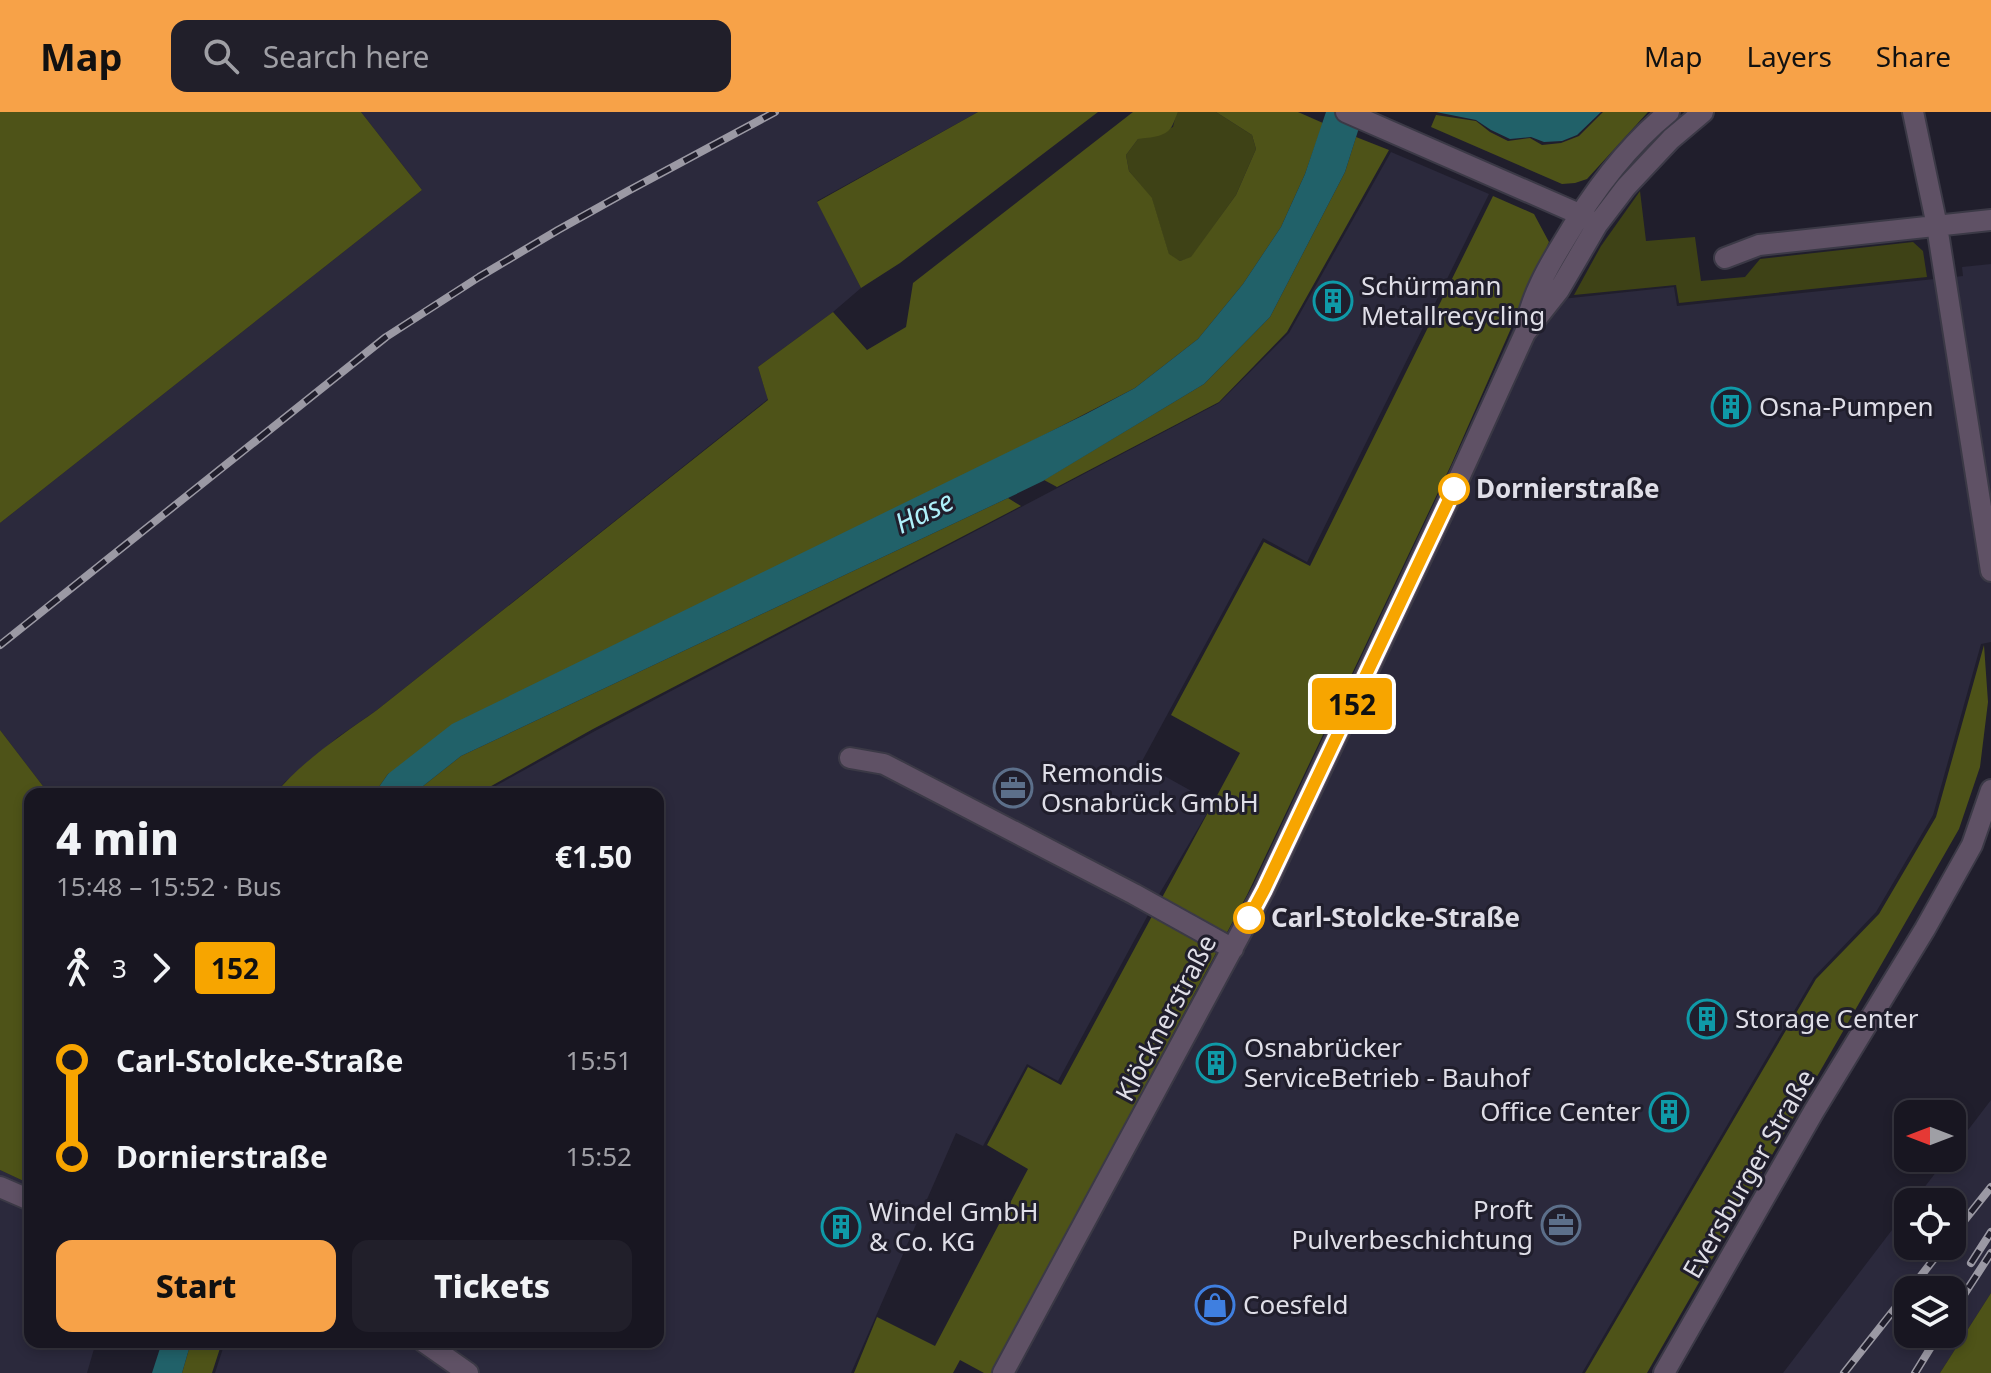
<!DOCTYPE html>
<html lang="en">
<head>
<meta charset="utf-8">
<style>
  :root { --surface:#181621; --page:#211f2a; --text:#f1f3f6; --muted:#9f9fa5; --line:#36353f; --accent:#f7a248 }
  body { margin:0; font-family:"Noto Sans",sans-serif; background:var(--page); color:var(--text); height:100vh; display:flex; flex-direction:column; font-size:30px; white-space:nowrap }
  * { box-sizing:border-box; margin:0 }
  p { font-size:26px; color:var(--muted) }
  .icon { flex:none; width:44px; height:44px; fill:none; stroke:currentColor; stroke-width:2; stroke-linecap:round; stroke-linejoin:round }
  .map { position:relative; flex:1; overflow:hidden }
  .details { position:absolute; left:24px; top:676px; width:640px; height:560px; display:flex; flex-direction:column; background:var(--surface); border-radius:16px; box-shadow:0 4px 12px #0003,0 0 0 2px var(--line) }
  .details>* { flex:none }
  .badge { padding:0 16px; border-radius:6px; font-size:28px; line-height:52px }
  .needle { width:52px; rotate:270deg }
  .fabs { position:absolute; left:1894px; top:988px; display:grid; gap:16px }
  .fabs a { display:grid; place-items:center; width:72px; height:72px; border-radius:16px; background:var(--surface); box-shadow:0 4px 12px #0003,0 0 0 2px var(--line); font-size:40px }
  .map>.badge { position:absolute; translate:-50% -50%; box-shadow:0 0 0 4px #fff }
  .legs { display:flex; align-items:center; gap:12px; height:88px; padding:0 32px; font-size:26px }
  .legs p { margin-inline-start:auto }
  .summary { display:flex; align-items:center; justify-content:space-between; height:136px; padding:0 32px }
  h1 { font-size:44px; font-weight:800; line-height:60px }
  .action { display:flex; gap:16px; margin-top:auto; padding:16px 32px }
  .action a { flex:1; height:92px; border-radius:16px; background:var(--accent); color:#111; font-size:32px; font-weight:800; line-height:92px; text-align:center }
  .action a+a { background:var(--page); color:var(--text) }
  ul { padding:0 32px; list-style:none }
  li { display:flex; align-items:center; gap:28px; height:96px; font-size:30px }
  li i { display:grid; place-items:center; width:12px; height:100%; margin:0 10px; background:currentColor }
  li i::after { content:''; width:20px; height:20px; margin:-10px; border:6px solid; border-radius:50%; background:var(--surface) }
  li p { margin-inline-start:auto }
  li:first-child i { background:linear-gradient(#0000 50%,currentColor 0) }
  li:last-child i { background:linear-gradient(currentColor 50%,#0000 0) }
  header { display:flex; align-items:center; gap:48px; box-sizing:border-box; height:112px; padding:0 40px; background:var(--accent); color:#111 }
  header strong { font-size:38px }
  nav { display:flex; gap:44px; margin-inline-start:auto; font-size:28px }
  .search { width:560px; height:72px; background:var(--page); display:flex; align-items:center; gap:20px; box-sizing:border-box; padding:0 28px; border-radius:16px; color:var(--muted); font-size:30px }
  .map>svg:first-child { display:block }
</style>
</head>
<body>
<header>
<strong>Map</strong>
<div class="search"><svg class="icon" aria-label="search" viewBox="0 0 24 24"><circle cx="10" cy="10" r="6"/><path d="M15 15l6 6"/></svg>Search here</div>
<nav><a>Map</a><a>Layers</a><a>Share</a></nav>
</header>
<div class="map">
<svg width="1991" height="1261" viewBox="0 0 1991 1261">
  <rect width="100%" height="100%" fill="#201e2c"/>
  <path fill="#2b293c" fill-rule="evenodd" d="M361,0H978L817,89L861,176L833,200L758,255L768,287L377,598L338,625L285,670L275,682H49L0,618V411L422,78Z
    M1391,40L1489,82L1307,450L1263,426L1141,651L1213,691L1161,779L1058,969L1027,952L983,1034L956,1021L851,1261H215L225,1230H658V682H481L595,619L1219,291L1289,221Z
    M1991,152V530L1981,532L1933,703L1876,800L1814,865L1582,1261H994L1250,785L1453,354L1524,191L1674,175L1677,194L1963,164L1962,155Z
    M1991,988V1181L1940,1261H1783L1908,1097V1134H1952V1090H1913L1947,1046H1952V1039ZM1908,1178H1952V1222H1908Z
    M0,1058L30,1072V1230H96L87,1261H0Z"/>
  <path fill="#3e4216" d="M1178,0H1216L1252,23L1256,37L1236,83L1191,146L1180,149L1169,143L1152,87L1129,59L1126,43L1138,27L1173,15L1176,3Z
    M1640,79L1646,129L1695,125L1701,169L1745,165L1760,147L1913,130L1923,139L1927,165L1679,191L1676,173L1574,183L1601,134Z"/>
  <path fill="#4e5318" d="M0,0H361L422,78L0,411Z
    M978,0H1098L900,151L861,176L817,90Z
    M1133,0H1178C1176,4 1175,8 1173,12C1167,26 1151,25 1138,27L1126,43L1129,59L1152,86L1169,142L1180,149L1191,145L1236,83L1256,37L1252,23L1216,0H1298L1323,11L1305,62L1281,115L1243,172L1198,227L1135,276L388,662L374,682H275C303,648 342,623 377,598L768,288L758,255L833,200L867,238L906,215L913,171Z
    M1603,0H1648L1587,67L1575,71L1562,72L1431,15L1436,3L1476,9L1490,20L1508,29L1530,26L1542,33L1561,31L1579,24Z
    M1356,25L1389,38L1287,220L1219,290L1057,375L1044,368L1204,272L1270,205L1345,60Z
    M1493,84L1534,102L1549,130L1451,353L1247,783L992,1261H984L960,1248L953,1261H854L877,1205L935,1234L1028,1057L987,1033L1028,955L1061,973L1240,641L1171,603L1264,430L1310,454Z
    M1008,386L1021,394L593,617L477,682H413L461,644Z
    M1984,533L1988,590L1980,655L1959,717L1647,1261H1585L1816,867L1879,802L1936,705Z
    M0,618L49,682H30V1072L0,1058Z
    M1991,1181V1261H1940Z
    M191,1230H222L212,1261H182Z"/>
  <path fill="#216169" d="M1326,0H1364L1345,60L1270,205L1204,272L1043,369L1008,386L461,644L413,682H374L388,662L452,612L1086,302L1135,276L1198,227L1243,172L1281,115L1305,62Z
    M1436,0H1601L1577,23L1562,29L1544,30L1531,25L1510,27L1491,18L1476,8Z
    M162,1230H191L182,1261H152Z"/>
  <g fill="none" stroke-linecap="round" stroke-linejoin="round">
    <defs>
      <path id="minor" d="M1346,0L1579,102L1597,113
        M1913,0L1937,114L1991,459
        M1725,146L1759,133L1991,108
        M1526,213C1532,183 1548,155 1564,129C1592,81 1626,35 1669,0
        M850,646L884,652L1134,782L1233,837
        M0,1075L30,1088
        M424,1230L468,1261
        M1003,1261L1264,778L1454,377L1525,221L1559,178L1597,113L1626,75L1671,27L1703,0
        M1664,1261L1814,999L1925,817L1972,733L1991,678"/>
    </defs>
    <use href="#minor" stroke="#3b3946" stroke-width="24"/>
    <use href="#minor" stroke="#5f5165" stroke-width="20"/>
    <defs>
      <path id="rail" d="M0,533L386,225L479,165L558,118L628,79L775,0
        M1952,1124L1991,1075
        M1971,1151L1991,1120
        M1910,1178L1944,1134
        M1952,1201L1991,1141
        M1844,1261L1908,1180
        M1915,1261L1939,1222"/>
    </defs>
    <use href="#rail" stroke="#9b99a4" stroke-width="8"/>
    <use href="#rail" stroke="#201e2c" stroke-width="5" stroke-dasharray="15" stroke-linecap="butt"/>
  </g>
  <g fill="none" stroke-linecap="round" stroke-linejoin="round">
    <defs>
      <path id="line-1" d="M1249,806L1264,778L1454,377"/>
    </defs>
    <use href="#line-1" stroke="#fff" stroke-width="18"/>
    <use href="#line-1" stroke="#f7a500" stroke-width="12"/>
  </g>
  <defs>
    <symbol id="building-ring" viewBox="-11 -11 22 22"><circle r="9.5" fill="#201e2c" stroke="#0f9aa8" stroke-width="1.5"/><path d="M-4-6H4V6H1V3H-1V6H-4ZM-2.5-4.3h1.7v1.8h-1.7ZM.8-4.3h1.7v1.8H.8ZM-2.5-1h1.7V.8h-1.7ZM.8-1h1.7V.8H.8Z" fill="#0f9aa8"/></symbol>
    <symbol id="office-ring" viewBox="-11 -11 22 22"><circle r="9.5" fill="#201e2c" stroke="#5c6f8a" stroke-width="1.5"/><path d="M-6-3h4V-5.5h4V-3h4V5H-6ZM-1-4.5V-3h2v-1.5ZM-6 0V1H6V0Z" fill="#5c6f8a"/></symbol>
    <symbol id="shop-ring" viewBox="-11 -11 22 22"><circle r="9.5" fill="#201e2c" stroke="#3f7fe0" stroke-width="1.5"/><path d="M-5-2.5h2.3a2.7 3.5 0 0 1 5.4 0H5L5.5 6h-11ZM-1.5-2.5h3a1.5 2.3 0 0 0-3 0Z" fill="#3f7fe0"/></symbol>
  </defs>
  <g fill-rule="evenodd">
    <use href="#building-ring" x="1311" y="167" width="44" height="44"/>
    <use href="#building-ring" x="1709" y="273" width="44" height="44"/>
    <use href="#office-ring" x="991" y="654" width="44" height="44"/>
    <use href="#building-ring" x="1685" y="885" width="44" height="44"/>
    <use href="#building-ring" x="1194" y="929" width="44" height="44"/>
    <use href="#building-ring" x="1647" y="978" width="44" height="44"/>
    <use href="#office-ring" x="1539" y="1091" width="44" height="44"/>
    <use href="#building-ring" x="819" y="1093" width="44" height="44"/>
    <use href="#shop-ring" x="1193" y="1171" width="44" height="44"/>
  </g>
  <g fill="#fff" stroke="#f7a500" stroke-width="4">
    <circle cx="1454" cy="377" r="14"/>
    <circle cx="1249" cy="806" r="14"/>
  </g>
  <g text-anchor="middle" stroke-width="6" stroke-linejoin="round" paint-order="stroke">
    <g font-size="26" fill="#dfdee7" stroke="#201e2c" text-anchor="start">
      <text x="1361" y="183">Schürmann<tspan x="1361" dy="30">Metallrecycling</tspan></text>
      <text x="1759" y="304">Osna-Pumpen</text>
      <text x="1041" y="670">Remondis<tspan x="1041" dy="30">Osnabrück GmbH</tspan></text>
      <text x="1735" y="916">Storage Center</text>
      <text x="1244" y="945">Osnabrücker<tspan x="1244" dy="30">ServiceBetrieb - Bauhof</tspan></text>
      <text x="1641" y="1009" text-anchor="end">Office Center</text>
      <text x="1533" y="1107" text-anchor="end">Proft<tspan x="1533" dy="30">Pulverbeschichtung</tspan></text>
      <text x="869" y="1109">Windel GmbH<tspan x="869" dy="30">&amp; Co. KG</tspan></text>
      <text x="1243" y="1202">Coesfeld</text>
    </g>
    <g font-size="26" font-weight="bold" fill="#dfdee7" stroke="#201e2c" text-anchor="start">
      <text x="1476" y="386">Dornierstraße</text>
      <text x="1271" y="815">Carl-Stolcke-Straße</text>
    </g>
    <g font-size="26" fill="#dfdee7" stroke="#201e2c">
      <text transform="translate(1166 906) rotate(-62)" y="9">Klöcknerstraße</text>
      <text transform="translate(1749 1062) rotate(-60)" y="9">Eversburger Straße</text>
    </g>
    <g font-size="28" font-style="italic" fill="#aff0fa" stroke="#201e2c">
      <text transform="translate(924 400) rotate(-26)" y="10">Hase</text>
    </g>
  </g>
</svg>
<div class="fabs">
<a><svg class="needle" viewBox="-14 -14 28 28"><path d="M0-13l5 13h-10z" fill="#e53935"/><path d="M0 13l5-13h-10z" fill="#9f9fa5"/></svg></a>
<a><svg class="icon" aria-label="locate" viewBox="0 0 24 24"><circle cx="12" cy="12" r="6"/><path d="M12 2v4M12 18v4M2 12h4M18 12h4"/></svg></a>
<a><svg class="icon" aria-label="layers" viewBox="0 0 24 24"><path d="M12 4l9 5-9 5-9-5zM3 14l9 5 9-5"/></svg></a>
</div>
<b class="badge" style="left:1352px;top:592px;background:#f7a500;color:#111">152</b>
<section class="details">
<div class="summary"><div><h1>4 min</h1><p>15:48 – 15:52 · Bus</p></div><b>€1.50</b></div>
<div class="legs"><svg class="icon" aria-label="walk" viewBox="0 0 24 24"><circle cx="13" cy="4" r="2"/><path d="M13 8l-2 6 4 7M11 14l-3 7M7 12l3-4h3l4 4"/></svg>3<svg class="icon" aria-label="forward" viewBox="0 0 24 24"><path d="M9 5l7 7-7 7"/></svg><b class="badge" style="background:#f7a500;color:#111">152</b></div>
<ul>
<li><i style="color:#f7a500"></i><b>Carl-Stolcke-Straße</b><p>15:51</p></li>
<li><i style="color:#f7a500"></i><b>Dornierstraße</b><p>15:52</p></li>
</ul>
<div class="action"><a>Start</a><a>Tickets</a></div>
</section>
</div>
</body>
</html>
